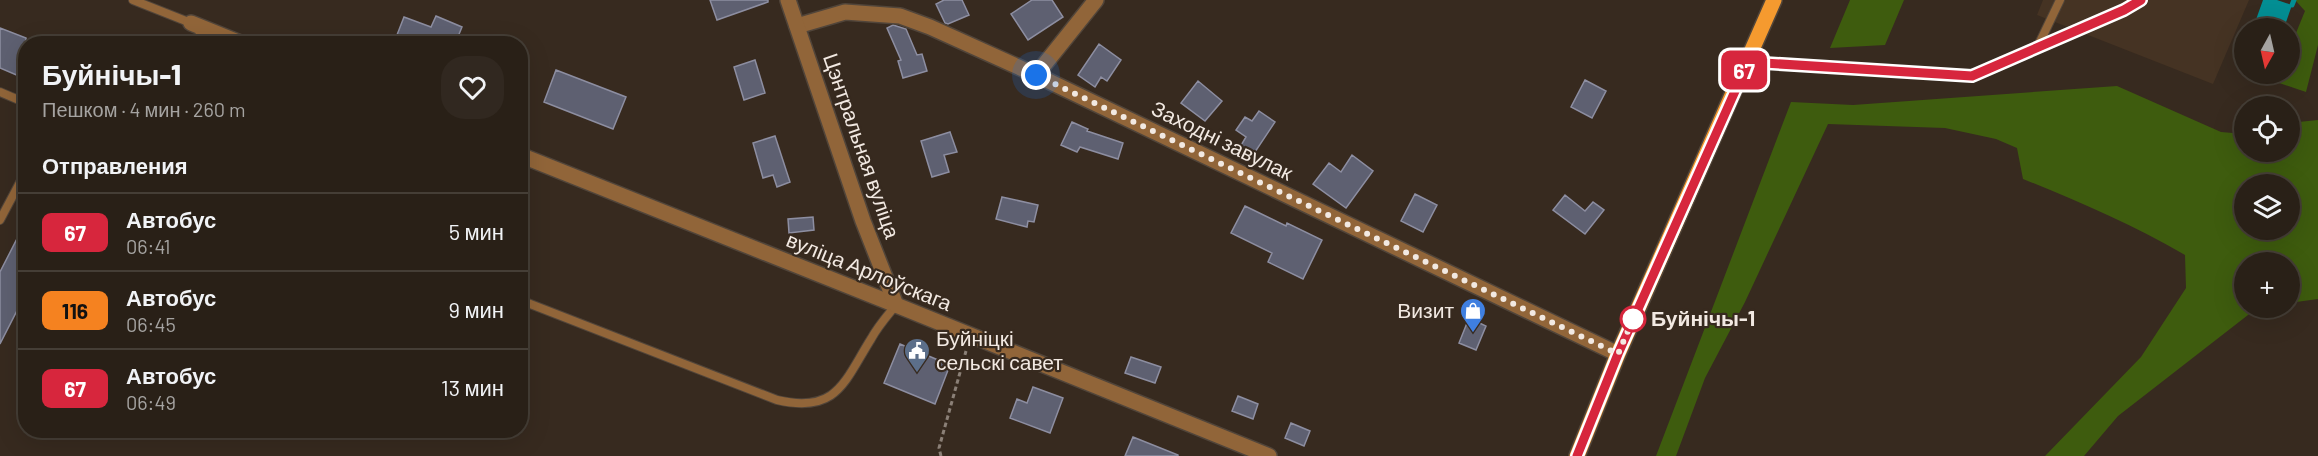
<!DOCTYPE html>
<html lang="ru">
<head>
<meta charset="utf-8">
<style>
  :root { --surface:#292017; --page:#312820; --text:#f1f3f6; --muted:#a5a3a1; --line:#453e36 }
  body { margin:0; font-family:Barlow,sans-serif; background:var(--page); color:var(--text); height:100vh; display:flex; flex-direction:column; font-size:22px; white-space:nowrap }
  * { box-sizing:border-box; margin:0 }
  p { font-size:20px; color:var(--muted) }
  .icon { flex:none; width:33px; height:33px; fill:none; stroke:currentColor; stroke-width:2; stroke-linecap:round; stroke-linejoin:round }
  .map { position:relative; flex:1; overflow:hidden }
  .side { position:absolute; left:18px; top:36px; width:510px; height:402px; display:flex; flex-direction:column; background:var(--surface); border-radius:24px; box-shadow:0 6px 24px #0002,0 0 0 2px var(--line) }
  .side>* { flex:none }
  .badge { padding:0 12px; border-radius:9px; font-size:21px; line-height:39px }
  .needle { width:39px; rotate:188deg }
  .buttons { position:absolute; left:2234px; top:18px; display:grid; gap:12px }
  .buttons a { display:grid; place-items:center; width:66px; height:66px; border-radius:50%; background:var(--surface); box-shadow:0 6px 24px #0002,0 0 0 2px var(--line); font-size:30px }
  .you { position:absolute; width:30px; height:30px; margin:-15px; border:4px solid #fff; border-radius:50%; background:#1a73e8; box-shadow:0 0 0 9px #1a73e833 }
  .map>.badge { position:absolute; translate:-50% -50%; box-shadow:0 0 0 3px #fff }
  h2 { padding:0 24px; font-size:22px; line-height:54px }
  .round { display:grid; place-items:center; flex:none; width:63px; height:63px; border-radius:24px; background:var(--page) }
  .headline { display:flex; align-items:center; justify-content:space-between; height:102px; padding:0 24px }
  h1 { font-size:28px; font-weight:800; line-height:45px }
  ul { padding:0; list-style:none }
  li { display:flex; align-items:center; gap:18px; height:78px; padding:0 24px; border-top:2px solid var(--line) }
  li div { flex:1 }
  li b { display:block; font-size:22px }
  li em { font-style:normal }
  li .badge { min-width:66px; font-weight:700; text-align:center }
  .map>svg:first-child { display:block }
</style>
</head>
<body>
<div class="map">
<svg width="2318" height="456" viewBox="0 0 2318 456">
  <rect width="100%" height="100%" fill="#372a1f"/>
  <path fill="#453323" d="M2043,0H2249L2213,84L2037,15Z"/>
  <path fill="#3e5c0e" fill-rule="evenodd" d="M1850,0H1904L1885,45L1830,48Z
    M2295,0H2318V45L2306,92L2276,82L2279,74H2289V50L2305,11Z
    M2117,86L2221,132L2244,134V152H2289V123L2318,120V299L2289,303V262H2244V308H2257L2118,416L2084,456H2045L2141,357L2186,288L2185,255C2133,225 2078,201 2023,179L2017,148L1996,139L1945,128L1828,124L1745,302L1705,378L1676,456H1656L1791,102L1853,105ZM2289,184V230H2244V184Z"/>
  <path fill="#038e93" d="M2263,0H2277L2292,5L2284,28H2253Z"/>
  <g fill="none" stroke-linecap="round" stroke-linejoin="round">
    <path stroke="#038e93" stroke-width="5" d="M2292,5L2294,0"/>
  </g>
  <path fill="#5e6071" stroke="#8d8ea1" stroke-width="1.5" d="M710,0H768V2L717,20Z
    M944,0H962L969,15L948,24L945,23L936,4Z
    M1032,0H1052L1063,17L1028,40L1011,14Z
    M436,16L462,27L455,44H404L395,40L404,17L431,27Z
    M893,25L906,29L917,55L922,54L927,71L903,78L898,61L901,60L887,28Z
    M0,28L26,38V79L0,68Z
    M1099,44L1121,60L1107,81L1101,77L1095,87L1078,75Z
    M755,60L765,93L744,100L734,67Z
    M556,70L626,97L613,129L544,102Z
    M1585,80L1606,91L1592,118L1571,107Z
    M1198,81L1222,101L1205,121L1181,103Z
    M1259,111L1275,122L1253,155L1240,147L1246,137L1236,130L1245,117L1252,121Z
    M1072,122L1088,129L1087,131L1123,143L1118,159L1080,147L1077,152L1061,145Z
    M950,132L957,152L944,155L949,172L932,177L921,141Z
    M775,136L790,182L777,187L773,175L763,178L753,143Z
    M1352,155L1373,171L1346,208L1313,184L1329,163L1341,172Z
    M1415,194L1437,205L1423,232L1401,221Z
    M1565,195L1585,211L1593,202L1604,210L1585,234L1553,210Z
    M1002,197L1038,205L1034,222L1028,221L1027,227L996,219Z
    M1245,206L1286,226L1287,223L1322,240L1303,279L1268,262L1272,253L1231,233Z
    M813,217L814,230L789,233L788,219Z
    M26,221V293L0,344V272Z
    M1469,318L1486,326L1476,350L1459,343Z
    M900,344L950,365L935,404L884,383Z
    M1131,357L1161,367L1155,383L1125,373Z
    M1033,387L1063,398L1050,433L1010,418L1017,399L1027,403Z
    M1238,396L1258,404L1253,419L1232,411Z
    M1291,423L1310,431L1304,446L1285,438Z
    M1133,437L1178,455V456H1125Z"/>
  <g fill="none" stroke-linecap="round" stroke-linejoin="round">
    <defs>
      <path id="service" d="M133,0L191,23
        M196,44L202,28
        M2037,48L2060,0
        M1748,62L1972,76L2124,10L2141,0
        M0,92L26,103
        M0,220L26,171
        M520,300L777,400C837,414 844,382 871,339C878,326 887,316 896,305"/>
      <path id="minor" d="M191,23L243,44
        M797,26L845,12L900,16L930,27L1036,75L1618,354
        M1036,75L1096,0
        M520,155L896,305"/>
      <path id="tertiary" d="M788,0L863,221L896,305L1269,456"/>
      <path id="primary" d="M1577,456L1618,354L1774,0"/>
    </defs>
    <use href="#service" stroke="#51453a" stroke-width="10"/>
    <use href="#minor" stroke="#51453a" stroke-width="18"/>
    <use href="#tertiary" stroke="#51453a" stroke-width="18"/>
    <use href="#primary" stroke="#51453a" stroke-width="18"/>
    <path stroke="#8b8077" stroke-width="3" stroke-dasharray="4.5 3" stroke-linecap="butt" d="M941,456L939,448L966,351"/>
    <use href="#service" stroke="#916539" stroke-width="8"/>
    <use href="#minor" stroke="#916539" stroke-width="15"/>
    <use href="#tertiary" stroke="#916539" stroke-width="15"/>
    <use href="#primary" stroke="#f59a2f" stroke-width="15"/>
  </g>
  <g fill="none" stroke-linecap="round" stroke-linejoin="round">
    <defs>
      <path id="line" d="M1577,456L1618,354L1748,62L1972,76L2124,10L2141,0"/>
    </defs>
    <use href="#line" stroke="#fff" stroke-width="14"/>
    <use href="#line" stroke="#d7263d" stroke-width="9"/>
    <path stroke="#f2e9e2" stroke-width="6" stroke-dasharray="0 10.8" d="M1036,75L1618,354L1636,312L1633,319"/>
  </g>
  <defs>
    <symbol id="shop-pin" viewBox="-11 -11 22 30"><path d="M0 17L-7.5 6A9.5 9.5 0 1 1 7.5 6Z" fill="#3f7fe0" stroke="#372a1f"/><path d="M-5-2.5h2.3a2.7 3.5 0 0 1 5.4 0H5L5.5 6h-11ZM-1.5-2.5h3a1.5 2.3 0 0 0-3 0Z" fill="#fff"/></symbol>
    <symbol id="civic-pin" viewBox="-11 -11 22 30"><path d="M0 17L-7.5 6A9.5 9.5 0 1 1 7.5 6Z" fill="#5c6f8a" stroke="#372a1f"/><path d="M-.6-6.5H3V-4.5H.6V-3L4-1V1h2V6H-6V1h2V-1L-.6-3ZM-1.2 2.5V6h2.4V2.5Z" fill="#fff"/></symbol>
  </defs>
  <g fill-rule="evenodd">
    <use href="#shop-pin" x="1458" y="296" width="30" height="40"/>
    <use href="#civic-pin" x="902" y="336" width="30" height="40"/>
  </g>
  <circle fill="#fff" stroke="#d7263d" stroke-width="3" cx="1633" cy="319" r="12"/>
  <g text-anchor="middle" stroke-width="4.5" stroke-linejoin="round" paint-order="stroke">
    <g font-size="21" fill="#f2e9e2" stroke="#372a1f">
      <text transform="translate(1222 141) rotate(26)" y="7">Заходні завулак</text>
      <text transform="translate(861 146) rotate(71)" y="7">Цэнтральная вуліца</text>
      <text transform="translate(869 272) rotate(22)" y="7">вуліца Арлоўскага</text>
    </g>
    <g font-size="21" fill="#f2e9e2" stroke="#372a1f" text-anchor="end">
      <text x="1454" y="318">Визит</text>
      <text x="936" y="346" text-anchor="start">Буйніцкі<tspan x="936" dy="24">сельскі савет</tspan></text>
    </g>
    <g font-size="21" font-weight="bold" fill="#f2e9e2" stroke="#372a1f" text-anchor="start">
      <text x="1651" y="326">Буйнічы-1</text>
    </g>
  </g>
</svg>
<div class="buttons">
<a><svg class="needle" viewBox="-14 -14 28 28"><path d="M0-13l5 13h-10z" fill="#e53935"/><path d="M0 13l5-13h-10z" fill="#a5a3a1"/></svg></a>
<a><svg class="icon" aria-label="locate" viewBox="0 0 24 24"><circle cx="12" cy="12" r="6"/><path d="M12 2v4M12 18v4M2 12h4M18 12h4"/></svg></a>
<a><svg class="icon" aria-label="layers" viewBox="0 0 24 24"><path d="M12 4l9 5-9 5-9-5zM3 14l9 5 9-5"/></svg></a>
<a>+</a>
</div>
<div class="you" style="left:1036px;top:75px"></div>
<b class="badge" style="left:1744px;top:70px;background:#d7263d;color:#fff">67</b>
<section class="side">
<div class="headline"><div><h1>Буйнічы-1</h1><p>Пешком · 4 мин · 260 m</p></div><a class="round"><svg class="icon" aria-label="heart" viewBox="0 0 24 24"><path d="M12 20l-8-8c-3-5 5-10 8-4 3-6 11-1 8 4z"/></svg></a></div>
<h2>Отправления</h2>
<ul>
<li><span class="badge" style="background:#d7263d;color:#fff">67</span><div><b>Автобус</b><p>06:41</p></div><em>5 мин</em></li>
<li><span class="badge" style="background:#f58220;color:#111">116</span><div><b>Автобус</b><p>06:45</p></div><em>9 мин</em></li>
<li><span class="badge" style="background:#d7263d;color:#fff">67</span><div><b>Автобус</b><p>06:49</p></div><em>13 мин</em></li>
</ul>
</section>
</div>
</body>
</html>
